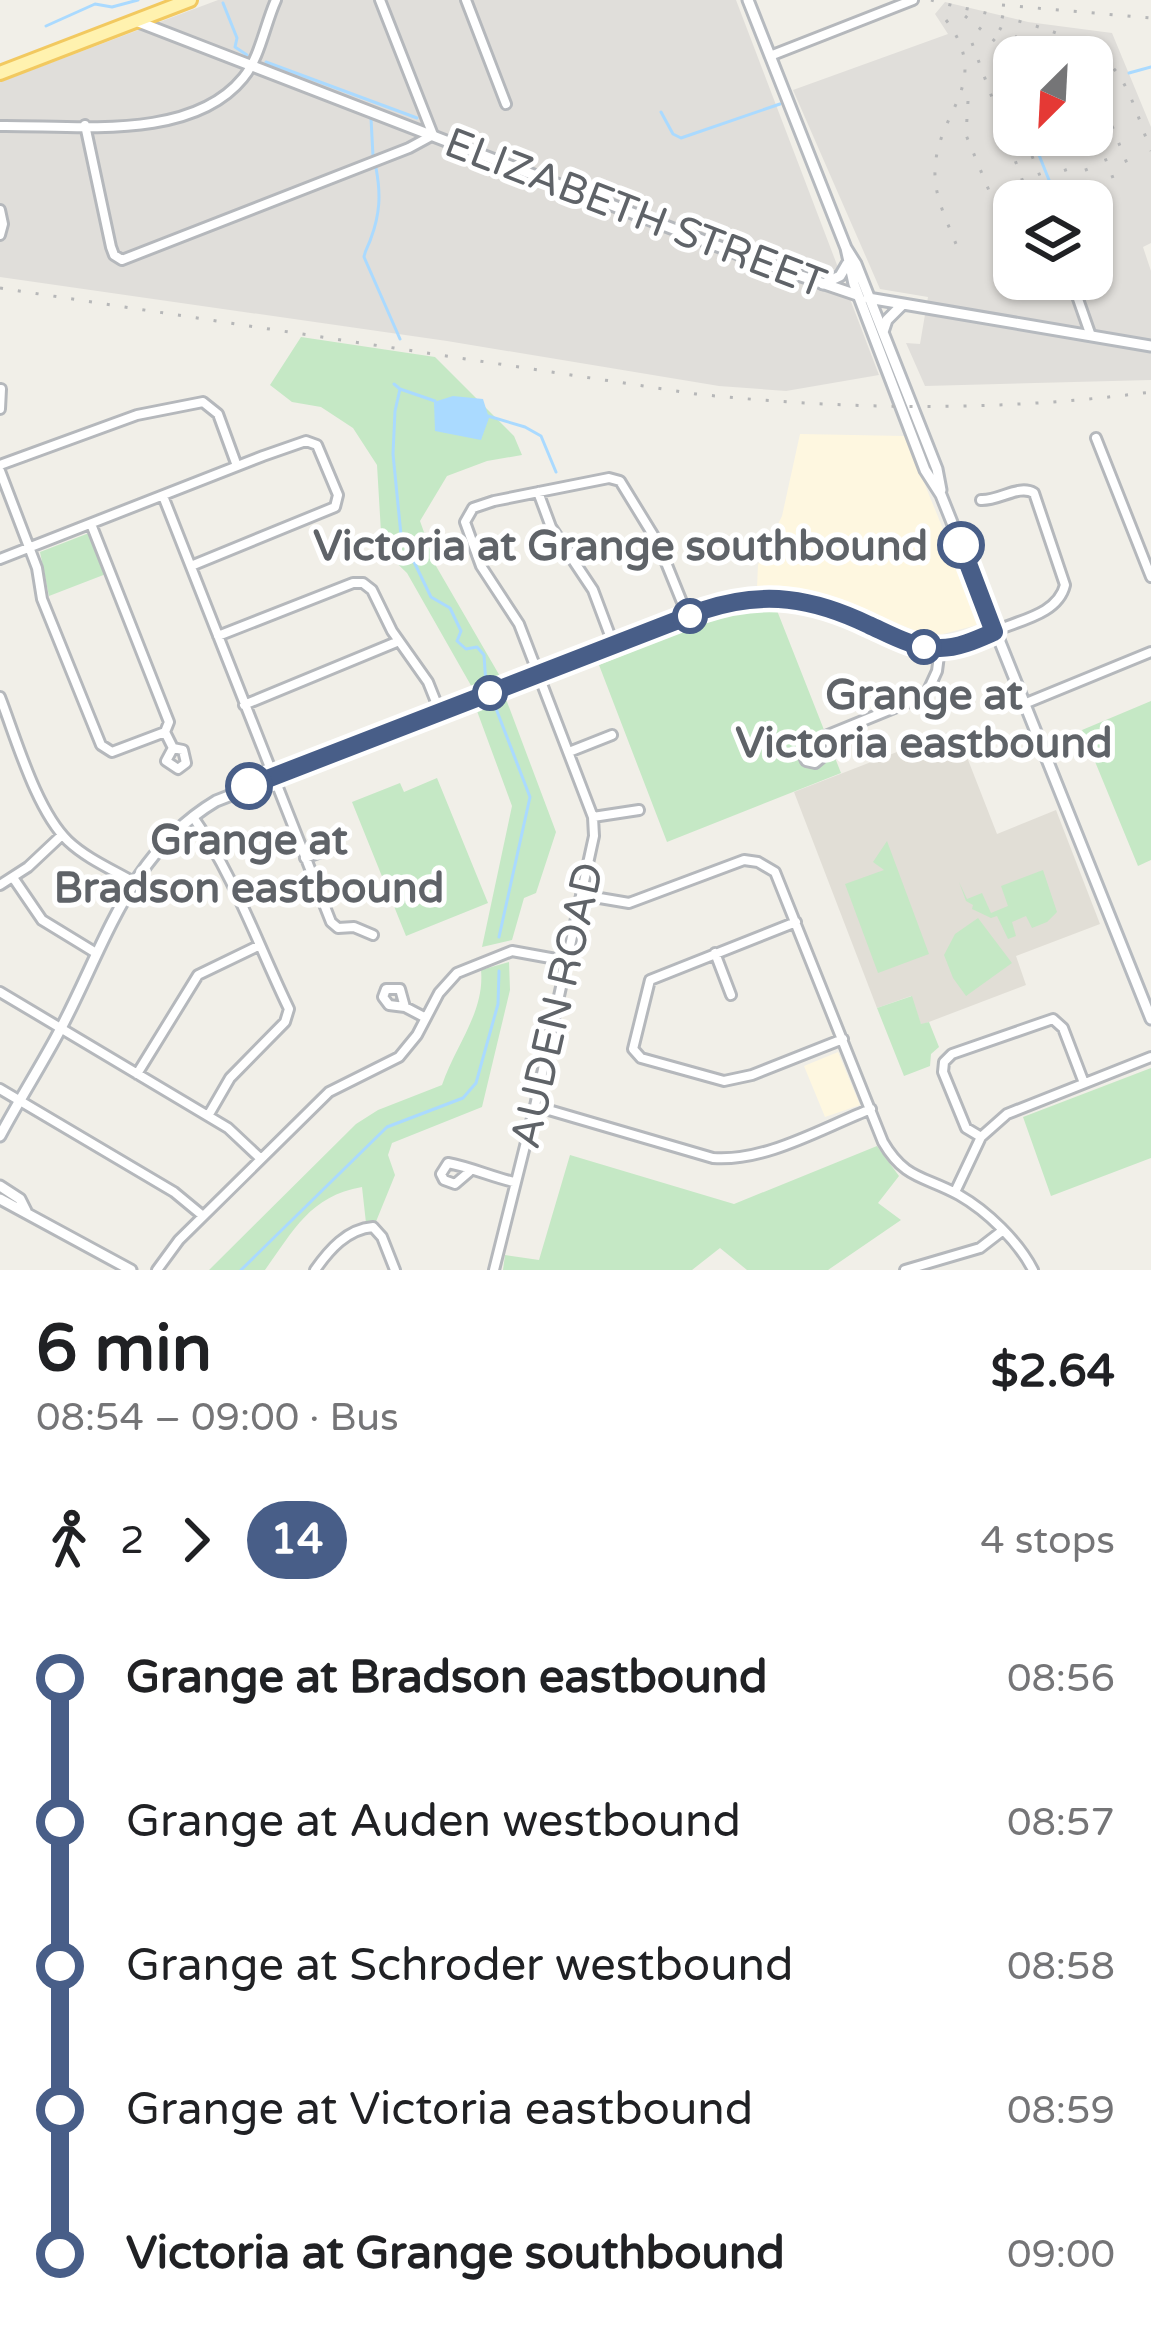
<!DOCTYPE html>
<html lang="en">
<head>
<meta charset="utf-8">
<style>
  :root { --surface:#fff; --page:#f2f2f2; --text:#202124; --muted:#757577 }
  body { margin:0; font-family:"Varela Round",sans-serif; background:var(--page); color:var(--text); height:100vh; display:flex; flex-direction:column; font-size:45px; white-space:nowrap }
  * { box-sizing:border-box; margin:0 }
  p { font-size:39px; color:var(--muted) }
  .icon { flex:none; width:66px; height:66px; fill:none; stroke:currentColor; stroke-width:2; stroke-linecap:round; stroke-linejoin:round }
  .map { position:relative; height:1270px; overflow:hidden }
  .side { display:flex; flex-direction:column; background:var(--surface); flex:1 }
  .side>* { flex:none }
  .badge { padding:0 24px; border-radius:39px; font-size:42px; line-height:78px }
  .needle { width:78px; rotate:204deg }
  .buttons { position:absolute; left:993px; top:36px; display:grid; gap:24px }
  .buttons a { display:grid; place-items:center; width:120px; height:120px; border-radius:24px; background:var(--surface); box-shadow:0 3px 9px #0004; font-size:60px }
  .map>.badge { position:absolute; translate:-50% -50%; box-shadow:0 0 0 6px #fff }
  .legs { display:flex; align-items:center; gap:18px; height:132px; padding:0 36px; font-size:39px }
  .legs p { margin-inline-start:auto }
  .headline { display:flex; align-items:center; justify-content:space-between; height:204px; padding:0 36px }
  h1 { font-size:66px; font-weight:800; line-height:90px }
  ul { padding:0 36px; list-style:none }
  li { display:flex; align-items:center; gap:42px; height:144px; font-size:45px }
  li i { display:grid; place-items:center; width:18px; height:100%; margin:0 15px; background:currentColor }
  li i::after { content:''; width:30px; height:30px; margin:-15px; border:9px solid; border-radius:50%; background:var(--surface) }
  li p { margin-inline-start:auto }
  li:first-child i { background:linear-gradient(#0000 50%,currentColor 0) }
  li:last-child i { background:linear-gradient(currentColor 50%,#0000 0) }
  .map>svg:first-child { display:block }
</style>
</head>
<body>
<div class="map">
<svg width="1151" height="1270" viewBox="0 0 1151 1270">
  <rect width="100%" height="100%" fill="#f1efe8"/>
  <path fill="#fef7e0" d="M800,434L905,436L972,600L977,625L932,637L829,598L800,591L757,588L758,565L782,516Z
    M838,1052L860,1105L825,1117L804,1066Z"/>
  <path fill="#e0deda" fill-rule="evenodd" d="M218,0H736L879,375L786,391L719,386L447,341L0,277V82Z
    M945,2L1028,22L1112,33L1151,127V243L1143,247L1151,271V380L925,386L906,343L920,344L928,297L880,289L793,90L948,34L935,14ZM1014,57H1092V135H1014ZM1014,201H1092V279H1014Z"/>
  <path fill="#e1ded6" d="M956,729L997,834L1056,810L1100,924L1016,956L1026,985L921,1025L911,996L877,1008L794,792Z"/>
  <path fill="#c5e8c5" d="M301,337L435,357L514,436L522,455L487,461L447,476L420,521L436,566L501,678L473,689L407,573L382,549L377,465L353,428L321,407L292,402L270,385Z
    M89,533L106,574L49,596L40,552Z
    M758,608H776L841,773L667,842L599,665L729,612Z
    M506,699L556,832L536,893L524,898L512,940L482,947L512,806L477,711Z
    M1151,701V860L1138,866L1082,730Z
    M437,778L488,903L406,936L352,802L400,783L404,792Z
    M887,841L929,954L878,973L845,884L884,870L873,862Z
    M1043,870L1057,912L1047,922L1032,928L1026,916L1012,922L1016,936L1008,939L997,916L991,918L972,909L973,905L966,901L959,882L967,899L982,893L991,913L1008,906L1001,886Z
    M978,918L1012,963L966,996L953,978L944,955L955,934Z
    M509,962L510,990L482,1107L392,1143L388,1155L395,1175L375,1224L366,1223L362,1187C310,1196 294,1230 265,1270H209L356,1124L378,1110L442,1085C455,1046 485,1012 481,970Z
    M912,996L921,1024L929,1022L939,1047L931,1054L930,1066L904,1076L877,1008Z
    M1151,1068V1158L1051,1196L1023,1117Z
    M877,1146L899,1176L878,1203L901,1220L828,1270H747L720,1248L692,1270H503L505,1255L539,1260L570,1155L734,1204Z"/>
  <path fill="#aadaff" d="M453,396L483,399L489,418L481,440L435,431L434,402Z"/>
  <g fill="none" stroke-linecap="round" stroke-linejoin="round">
    <path stroke="#aadaff" stroke-width="3" d="M223,3L237,38L235,47L247,55
      M46,26L95,4L112,7L138,0
      M266,62L417,118
      M1129,73L1151,67
      M1006,74L1014,94
      M661,112L673,134L681,138L780,104
      M371,118L373,156
      M1031,135L1057,200
      M376,168C381,194 380,214 371,238C369,245 365,250 364,257L400,339
      M394,384L400,389L395,411L393,454L401,535L431,597L450,608L461,631L457,641L466,649L477,647L484,655L486,685
      M400,389L435,401
      M488,416L525,427L541,436L556,472
      M495,706L530,797L499,937
      M241,1270L387,1127L463,1098L476,1083L498,1004L499,971"/>
    <defs>
      <path id="minor" d="M466,0L506,104
        M770,56L913,0
        M85,125L111,247L114,255L122,260L409,148L433,135L380,0
        M0,126C74,125 191,142 243,78C260,58 265,24 276,0
        M0,210L3,224L0,235
        M1071,279L1091,336
        M0,409L1,389
        M1096,438L1151,577
        M0,465L137,415L203,402L218,414L237,466
        M0,471L37,568L42,599L101,745L112,752L165,732L169,722L91,524
        M538,492L551,527L593,590L614,646
        M163,496L331,922L338,928L354,927L373,935
        M981,500C999,501 1019,484 1034,493L1065,585C1058,614 1020,620 995,631
        M0,559L263,456L306,441L317,445L338,495L335,507L191,566
        M218,636L353,583H363L372,590L392,631L428,682L440,712
        M0,697C16,738 36,810 68,841C86,858 111,869 132,881
        M1024,704L1151,652
        M244,705L399,641
        M165,732L173,748L183,750L186,763L178,769L166,761L173,748
        M821,740V758L815,763L806,761L802,752L806,744L926,695L937,671L940,648
        M569,752L612,735
        M193,817C234,875 258,945 289,1009L285,1022L230,1078L208,1116
        M593,817L639,810
        M305,858L332,848
        M14,879L42,920L96,953
        M0,885L28,867L62,835
        M582,895L629,903L744,860L758,862L775,872L883,1142C905,1180 925,1176 959,1195C987,1211 1018,1241 1033,1270
        M796,922L650,980L633,1049L641,1058L724,1081L752,1075L843,1039
        M715,953L731,995
        M0,992L228,1128L261,1159
        M405,1007L400,989H386L383,997L389,1005L405,1007L426,1018
        M137,1074L198,975L258,946
        M0,1089L174,1192L203,1216
        M535,1106L713,1158C766,1162 822,1128 871,1109
        M981,1137L966,1128L943,1072L944,1062L952,1054L1053,1019L1063,1028L1084,1083
        M469,1172L455,1184L444,1180L441,1174L448,1163C470,1167 492,1177 514,1182
        M955,1192L981,1137L1007,1114L1151,1057
        M157,1270L179,1240L329,1092L399,1057L417,1035L439,993L457,973L512,951L567,961
        M315,1270C329,1250 347,1229 373,1227L382,1237L395,1270
        M494,1270L535,1106L594,836L593,817L519,624L481,566L465,522L473,508L494,501L609,478L620,481L658,543L688,617
        M905,1270L980,1248L1002,1231"/>
      <path id="tertiary" d="M136,21L751,259L857,295
        M0,1186L20,1199L26,1211
        M0,1199L131,1270"/>
      <path id="secondary" d="M748,0L846,248L856,264L937,469L941,490
        M846,248L854,284L925,470L941,495L1151,1019
        M823,284L840,276L847,264
        M868,298L1151,346
        M883,332L887,320L902,305
        M0,1136C19,1100 41,1066 60,1030C105,945 129,853 216,801L704,610C764,590 813,598 869,625C891,635 915,649 940,648C959,648 978,639 995,631"/>
      <path id="primary" d="M0,73L190,0"/>
    </defs>
    <use href="#minor" stroke="#b5b8bc" stroke-width="14"/>
    <use href="#tertiary" stroke="#b5b8bc" stroke-width="15"/>
    <use href="#secondary" stroke="#b6babf" stroke-width="15"/>
    <use href="#primary" stroke="#f2c960" stroke-width="18"/>
    <use href="#minor" stroke="#fff" stroke-width="8"/>
    <use href="#tertiary" stroke="#fff" stroke-width="9"/>
    <use href="#secondary" stroke="#fff" stroke-width="9"/>
    <use href="#primary" stroke="#fff2af" stroke-width="12"/>
    <path stroke="#b6b7b8" stroke-width="3" stroke-dasharray="3 15" stroke-linecap="butt" d="M931,0C985,15 1085,27 1118,74C1133,96 1141,126 1151,151
      M1002,5L1151,18
      M965,16L996,42L1014,81
      M946,20C994,84 936,111 935,171C934,196 947,221 956,244
      M999,28L1020,39L1039,57
      M972,43L1030,201
      M1092,76L1130,171
      M968,101L966,135L990,193
      M1092,125L1113,178
      M1052,135L1075,195
      M1072,135L1093,186
      M1032,156L1050,201
      M0,288L696,394C849,410 998,412 1151,392"/>
  </g>
  <g fill="none" stroke-linecap="round" stroke-linejoin="round">
    <defs>
      <path id="line-1" d="M249,786L704,610C764,590 813,598 869,625C891,635 915,649 940,648C959,648 978,639 994,632L961,545"/>
    </defs>
    <use href="#line-1" stroke="#fff" stroke-width="27"/>
    <use href="#line-1" stroke="#485e88" stroke-width="18"/>
  </g>
  <g fill="#fff" stroke="#485e88" stroke-width="6">
    <circle cx="961" cy="545" r="21"/>
    <circle cx="690" cy="616" r="15"/>
    <circle cx="924" cy="647" r="15"/>
    <circle cx="490" cy="693" r="15"/>
    <circle cx="249" cy="786" r="21"/>
  </g>
  <g text-anchor="middle" stroke-width="10" stroke-linejoin="round" paint-order="stroke">
    <g font-size="42" fill="#5f6368" stroke="#fff">
      <text transform="translate(636 212) rotate(21)" y="15">ELIZABETH STREET</text>
      <text transform="translate(556 1005) rotate(-77)" y="15">AUDEN ROAD</text>
    </g>
    <g font-size="42" font-weight="bold" fill="#5f6368" stroke="#fff">
      <text x="928" y="560" text-anchor="end">Victoria at Grange southbound</text>
      <text x="924" y="709">Grange at<tspan x="924" dy="48">Victoria eastbound</tspan></text>
      <text x="249" y="854">Grange at<tspan x="249" dy="48">Bradson eastbound</tspan></text>
    </g>
  </g>
</svg>
<div class="buttons">
<a><svg class="needle" viewBox="-14 -14 28 28"><path d="M0-13l5 13h-10z" fill="#e53935"/><path d="M0 13l5-13h-10z" fill="#757577"/></svg></a>
<a><svg class="icon" aria-label="layers" viewBox="0 0 24 24"><path d="M12 4l9 5-9 5-9-5zM3 14l9 5 9-5"/></svg></a>
</div>
</div>
<section class="side">
<div class="headline"><div><h1>6 min</h1><p>08:54 – 09:00 · Bus</p></div><b>$2.64</b></div>
<div class="legs"><svg class="icon" aria-label="walk" viewBox="0 0 24 24"><circle cx="13" cy="4" r="2"/><path d="M13 8l-2 6 4 7M11 14l-3 7M7 12l3-4h3l4 4"/></svg>2<svg class="icon" aria-label="forward" viewBox="0 0 24 24"><path d="M9 5l7 7-7 7"/></svg><b class="badge" style="background:#485e88;color:#fff">14</b><p>4 stops</p></div>
<ul>
<li><i style="color:#485e88"></i><b>Grange at Bradson eastbound</b><p>08:56</p></li>
<li><i style="color:#485e88"></i><span>Grange at Auden westbound</span><p>08:57</p></li>
<li><i style="color:#485e88"></i><span>Grange at Schroder westbound</span><p>08:58</p></li>
<li><i style="color:#485e88"></i><span>Grange at Victoria eastbound</span><p>08:59</p></li>
<li><i style="color:#485e88"></i><b>Victoria at Grange southbound</b><p>09:00</p></li>
</ul>
</section>
</body>
</html>
